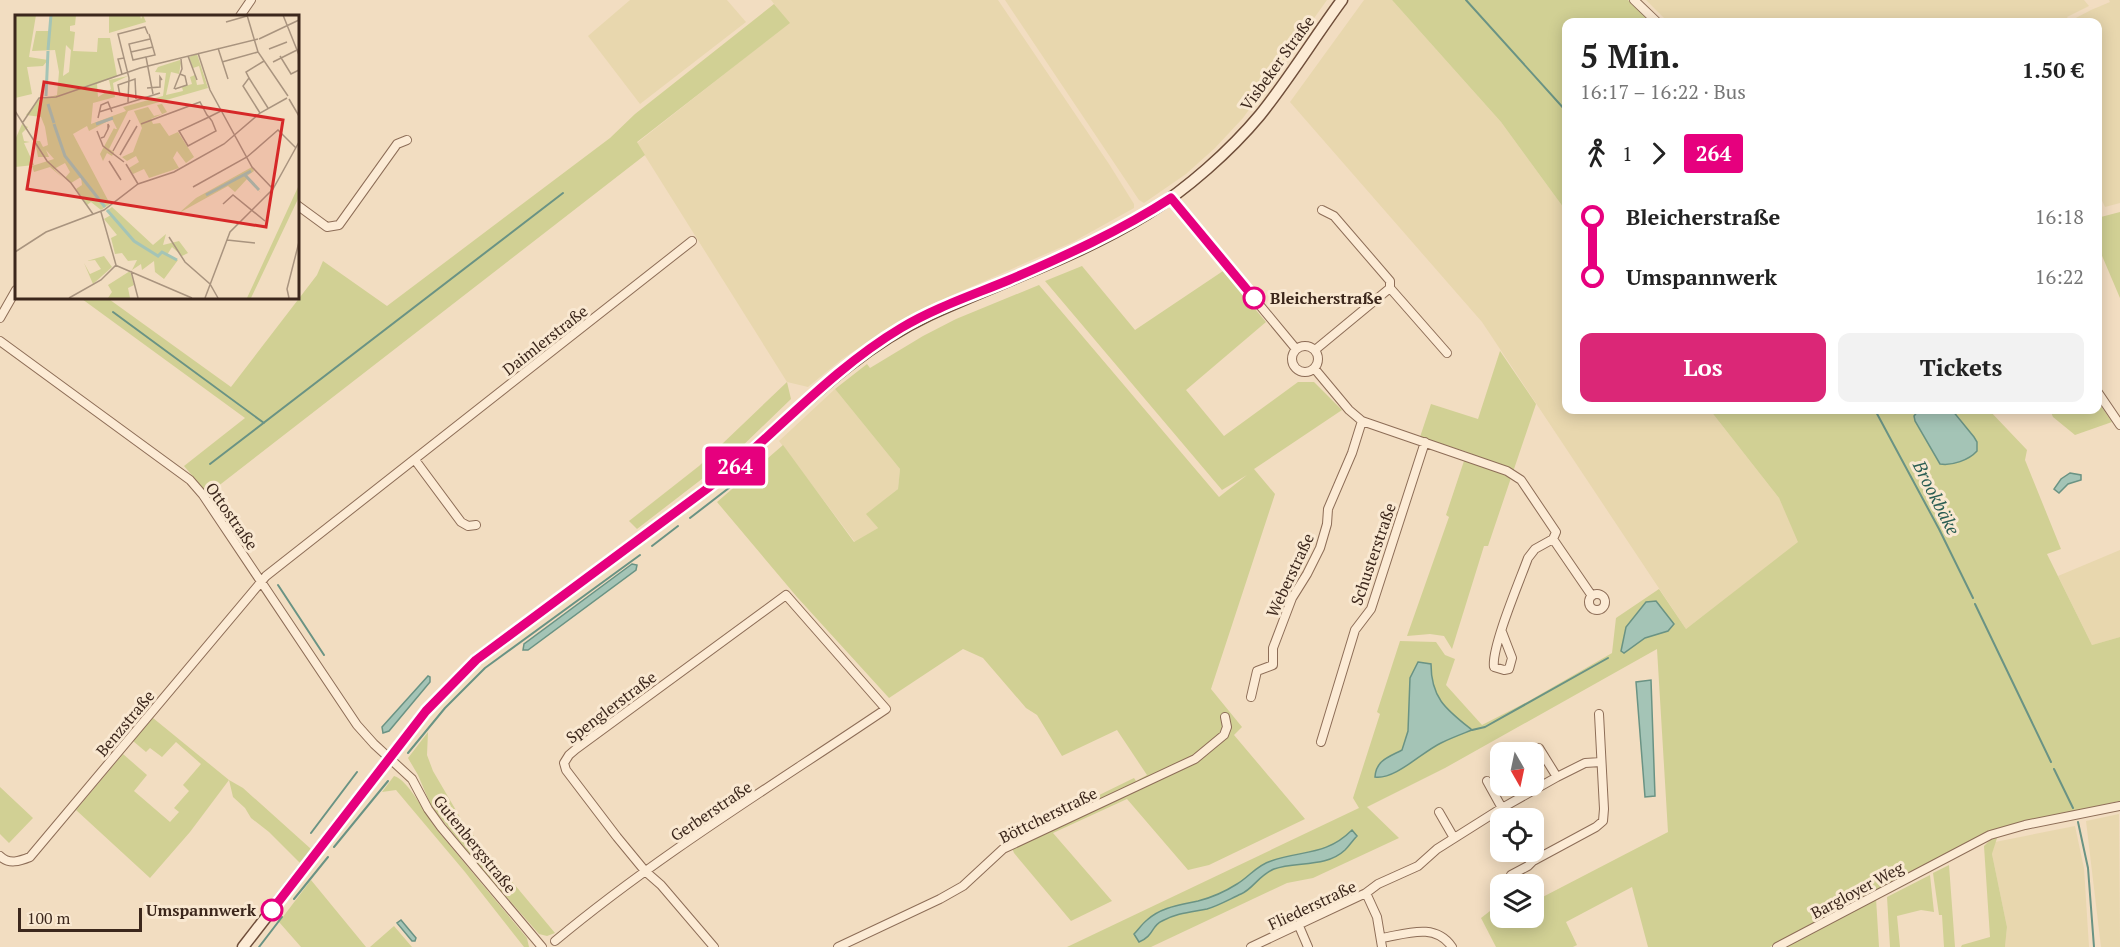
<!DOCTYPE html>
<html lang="de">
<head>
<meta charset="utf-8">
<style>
  :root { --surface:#fff; --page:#f2f2f2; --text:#222; --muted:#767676; --accent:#db2777 }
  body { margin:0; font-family:"PT Serif",serif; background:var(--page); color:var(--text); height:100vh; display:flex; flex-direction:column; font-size:22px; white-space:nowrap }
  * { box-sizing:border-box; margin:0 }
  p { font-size:20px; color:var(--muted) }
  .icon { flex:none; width:33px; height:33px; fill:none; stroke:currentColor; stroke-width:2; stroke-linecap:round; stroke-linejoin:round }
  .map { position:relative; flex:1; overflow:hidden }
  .details { position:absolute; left:1562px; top:18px; width:540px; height:396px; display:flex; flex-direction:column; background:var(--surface); border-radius:12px; box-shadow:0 3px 15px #0003 }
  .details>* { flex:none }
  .badge { padding:0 12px; border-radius:4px; font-size:21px; line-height:39px }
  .needle { width:39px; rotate:171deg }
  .controls { position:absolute; left:1490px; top:742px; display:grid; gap:12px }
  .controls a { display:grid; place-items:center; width:54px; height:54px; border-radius:12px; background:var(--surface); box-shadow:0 3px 15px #0003; font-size:30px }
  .scale { position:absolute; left:18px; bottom:15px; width:124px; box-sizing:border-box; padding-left:6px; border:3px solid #3c271c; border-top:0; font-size:16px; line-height:21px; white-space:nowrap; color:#3c271c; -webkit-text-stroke:4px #f9e8d1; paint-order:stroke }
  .map>.badge { position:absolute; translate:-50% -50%; box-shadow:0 0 0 3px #fff }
  .legs { display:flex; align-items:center; gap:9px; height:66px; padding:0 18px; font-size:20px }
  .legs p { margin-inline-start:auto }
  .headline { display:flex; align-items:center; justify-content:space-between; height:102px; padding:0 18px }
  h1 { font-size:33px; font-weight:800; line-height:45px }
  .button { display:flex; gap:12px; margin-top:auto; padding:12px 18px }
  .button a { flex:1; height:69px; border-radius:12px; background:var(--accent); color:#fff; font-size:24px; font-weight:800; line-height:69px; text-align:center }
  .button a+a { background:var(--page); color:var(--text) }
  ul { padding:0 18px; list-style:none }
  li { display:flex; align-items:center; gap:21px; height:60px; font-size:22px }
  li i { display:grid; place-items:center; width:9px; height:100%; margin:0 8px; background:currentColor }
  li i::after { content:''; width:15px; height:15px; margin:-8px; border:4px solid; border-radius:50%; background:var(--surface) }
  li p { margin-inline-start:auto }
  li:first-child i { background:linear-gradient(#0000 50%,currentColor 0) }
  li:last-child i { background:linear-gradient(currentColor 50%,#0000 0) }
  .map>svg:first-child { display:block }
</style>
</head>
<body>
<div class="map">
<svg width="2120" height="947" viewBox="0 0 2120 947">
  <rect width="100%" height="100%" fill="#f2ddc1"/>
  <path fill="#e8d7ae" d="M630,0H727L746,22L640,104L588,36Z
    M771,0H998L1109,164L1134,204V208L1073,242L932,304L898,322L842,359L808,387L787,382L637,143L789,23Z
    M1005,0H1327L1243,118L1215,148L1186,174L1144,203L1139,200Z
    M1364,0H1392L1501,122L1566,211V410H1710L1779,498L1799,542L1686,629L1482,322L1290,102Z
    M1646,0H2084L2089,6L2067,17L2070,21L2091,10L2110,2L2109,0H2120V203L2105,207L2097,190V22H1668Z
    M835,389L900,469L898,489L867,514L878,528L855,542L779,441Z
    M2120,550V637L2092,645L2058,576Z
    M2119,814L2120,947H2101L2086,821Z
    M2075,826L2084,868L2089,947H2005L2007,927L1992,854L1995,842Z"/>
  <path fill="#d1d094" d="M1392,0H1628L1650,22H1566V211L1501,122Z
    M774,4L790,23L637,142L645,155L208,494L184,466L245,418L82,299L83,297H106L231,387L317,275L323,261L387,306L610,138L635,114Z
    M2120,212V298L2097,244V218Z
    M1082,266L1135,330L1223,271L1266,322L1186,390L1224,436L1298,382H1314L1342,410L1254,469L1275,494L1211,689L1242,727L1234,735L1305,819L1209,865L1188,870L1127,799L1053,833L1112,901L1071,921L1014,853L1009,840L1090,803L1089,800L1134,778L1136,781L1147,775L1117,730L1062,756L1037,715L1026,708L983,658L963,649L889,698L797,597L717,502L783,445L854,542L878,528L866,514L898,489L900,469L835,389L867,364L870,368L923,336L956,319L1039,285L1219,497L1247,475L1222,490L1045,281Z
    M1500,351L1536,404L1488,546H1484L1452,649L1444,636L1430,634L1407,636L1449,517L1446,515L1467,452L1420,437L1431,404L1478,419Z
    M787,382L791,399L733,455L637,529L629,521L699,466Z
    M2097,400L2112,422L2075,435L2053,417L2050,410H2097Z
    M1710,410H1989L2027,450L2025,460L2061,549L2047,554L2092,645L2120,637V801L2032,820L1985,834L1770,947H1648L1632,887L1566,922L1577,945L1573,947H1496L1481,918L1490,911L1496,921L1501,918H1533V902L1668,832L1657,649L1445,768L1367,807L1399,838L1313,878L1287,883L1151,947H1067L1359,808L1353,798L1380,714L1377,712L1400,641L1436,642L1445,655L1455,659L1446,685L1482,725L1527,702L1612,653L1616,618L1659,589L1686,629L1798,542L1779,498Z
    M153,718L229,780L243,788L311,849L301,864L269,832L251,818L245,808L233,797L229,780L190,832L150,878L76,810L123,754L147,775L134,791L170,822L179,812L174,808L189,791L183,785L201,764L176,742L162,757L150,748L146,752L133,741Z
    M428,732L427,755L433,771L464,824L555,933L547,936L539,934L479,866L431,806L418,775L408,758Z
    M394,776C408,779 427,817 437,830L527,938L529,947H524L465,872L396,790L382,792Z
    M0,787L33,818L9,843L0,834Z
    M1992,838H1997L1992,854L2007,927L2005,947H1961L1962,945L1990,937L1984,846Z
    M1949,865L1955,947H1944L1942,915H1939L1933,873Z
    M1930,875L1934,912L1921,910L1897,916L1900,947H1890L1887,897Z
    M311,880L366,947H301L279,922Z
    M1876,898L1879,947H1784Z
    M394,926L412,947H370Z"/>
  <path fill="#a4c4b6" stroke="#6a9384" stroke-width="1.5" d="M1919,410H1952L1974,437L1977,442V451C1969,460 1952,466 1940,464L1915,421L1914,416Z
    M2070,473L2081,475V480L2068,484L2059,493L2054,489L2061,479Z
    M632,564L637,565L636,570L528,650H523L524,644Z
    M1656,601L1674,624L1668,631L1645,638L1624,653L1621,651L1626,627L1646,602Z
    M1418,662L1431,664C1431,699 1447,710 1472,730C1462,734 1451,738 1441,743C1422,752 1395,780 1375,777C1376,760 1389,757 1402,750L1408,731L1410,678Z
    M428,676L430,677V682L389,731L383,733L382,727Z
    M1651,680L1655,796L1645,797L1636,682Z
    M1352,830L1357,836C1353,840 1349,846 1345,850C1326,868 1296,861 1274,869C1258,876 1253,889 1241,894C1230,899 1218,906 1207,909C1191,912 1176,913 1162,921C1151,926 1154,936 1139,942L1134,934C1138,930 1142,924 1147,920C1161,907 1180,905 1198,901C1210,898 1226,891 1237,884C1249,877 1257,865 1271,861C1302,850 1326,856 1352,830Z
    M401,920L416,938L415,941H412L397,923Z"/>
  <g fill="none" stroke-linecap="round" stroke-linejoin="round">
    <path stroke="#6a9384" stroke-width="2" d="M1466,0L1566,111
      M113,312L264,423
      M1875,410L1939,529L1973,598
      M210,464L563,193
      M690,518L747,474L766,456
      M652,546L678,526
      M278,585L324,655
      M1975,604L2051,762
      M1472,730L1485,727L1608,658
      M408,753L445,708L485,668L640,555
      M2054,769L2073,808
      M2078,822L2088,868L2094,947
      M311,833L357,772
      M334,847L388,781
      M294,899L328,857
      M259,947L282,917"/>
    <defs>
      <path id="street" d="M1634,0L1657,22
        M240,16L251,0
        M1171,198L1296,349
        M297,205L327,227L339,225L397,144L407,140
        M1322,210L1334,216L1390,281V288L1447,353
        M0,318L16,290
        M0,341L190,480L203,495L357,725L374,744L412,779L428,809L441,827L542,947
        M1292 359a13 13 0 1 1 26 0a13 13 0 1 1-26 0Z
        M1315,350L1390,288
        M1314,368L1349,410L1362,421L1507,471L1521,480L1556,532L1553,539L1592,596
        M2097,391L2120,425
        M415,460L461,522L468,526L476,525
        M1589 602a8 8 0 1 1 16 0a8 8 0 1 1-16 0Z
        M1502,632L1512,658L1509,669L1504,670L1494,667C1491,648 1520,580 1528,558L1535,549L1553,539
        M1251,697L1257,671L1273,665V648L1292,598L1307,574L1320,548L1327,524L1328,509L1352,453L1362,421
        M1321,742L1355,630L1371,609L1425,442
        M1539,748L1557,777
        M1487,781L1508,819
        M1439,812L1454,838
        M1528,852L1533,861L1596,827L1603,821L1604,809L1599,714
        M0,856C9,865 20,861 30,857L266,576L692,241
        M1511,875L1528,866L1533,861
        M1366,893L1377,917L1382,947
        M1299,926L1308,947
        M1382,938C1406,934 1435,922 1452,947
        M555,941C658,855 775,784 886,709L786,595L576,749L569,755L564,763L566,770L617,837L645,871L661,885L714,947
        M838,947L940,899L963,886L1003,849L1195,759L1224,735L1227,727L1225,717
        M1251,947L1366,893L1378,884L1418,866L1437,849L1502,808L1557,777L1585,763L1601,762
        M1777,947L1990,835L2025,825L2120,806"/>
      <path id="secondary" d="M243,947L426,711L476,660L708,488C782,429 842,356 929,315C1001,282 1079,256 1147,214C1187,189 1230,151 1260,115C1289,79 1314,38 1342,0"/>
    </defs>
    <use href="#street" stroke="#8d6d57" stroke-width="10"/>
    <use href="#secondary" stroke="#6f4e3a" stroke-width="13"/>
    <use href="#street" stroke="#fcebd5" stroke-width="8"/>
    <use href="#secondary" stroke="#fcebd5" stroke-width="10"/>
  </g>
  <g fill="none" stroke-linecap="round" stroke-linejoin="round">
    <defs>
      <path id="line-1" d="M272,910L426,711L476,660L708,488C774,436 829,371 901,328C934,308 973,295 1009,280C1065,256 1120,231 1171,198L1254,298"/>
    </defs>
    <use href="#line-1" stroke="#fff" stroke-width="14"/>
    <use href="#line-1" stroke="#e6007e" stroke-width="9"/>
  </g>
  <g fill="#fff" stroke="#e6007e" stroke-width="3">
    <circle cx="1254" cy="298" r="10"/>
    <circle cx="272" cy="910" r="10"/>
  </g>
  <g text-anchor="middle" stroke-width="6" stroke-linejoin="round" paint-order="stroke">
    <g font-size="16" fill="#3c271c" stroke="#f9e8d1">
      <text transform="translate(1277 63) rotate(-54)" y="6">Visbeker Straße</text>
      <text transform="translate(545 340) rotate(-38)" y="6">Daimlerstraße</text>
      <text transform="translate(232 516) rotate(55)" y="6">Ottostraße</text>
      <text transform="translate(1373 554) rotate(-71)" y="6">Schusterstraße</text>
      <text transform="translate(1290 575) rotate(-65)" y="6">Weberstraße</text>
      <text transform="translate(611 707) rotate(-37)" y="6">Spenglerstraße</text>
      <text transform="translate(125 723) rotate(-50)" y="6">Benzstraße</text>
      <text transform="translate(711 811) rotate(-34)" y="6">Gerberstraße</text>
      <text transform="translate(1048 815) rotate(-26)" y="6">Böttcherstraße</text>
      <text transform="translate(475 844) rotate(51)" y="6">Gutenbergstraße</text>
      <text transform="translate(1857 890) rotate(-28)" y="6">Bargloyer Weg</text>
      <text transform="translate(1312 905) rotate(-25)" y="6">Fliederstraße</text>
    </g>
    <g font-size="16" font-weight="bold" fill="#3c271c" stroke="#f9e8d1" text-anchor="start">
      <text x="1270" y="304">Bleicherstraße</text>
      <text x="256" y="916" text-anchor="end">Umspannwerk</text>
    </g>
    <g font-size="18" font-style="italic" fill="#2a5d53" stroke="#f9e8d1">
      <text transform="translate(1936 498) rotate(63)" y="6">Brookbäke</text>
    </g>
  </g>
  <g transform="translate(15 15)">
    <rect width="284" height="284" fill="#f2ddc1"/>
    <path d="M0,0H21L14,42L33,45L28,51L12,52L17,79L0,83ZM37,0H61L60,10L55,11V16L60,17L58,36L82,37L83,23H95L102,61L82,69L83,82L96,74L94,65L113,61L98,68L100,82L78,88L76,109L111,96L108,92L148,81L151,58L140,57L143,52L165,45L166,48L164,59L156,57L151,80L168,76L167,72L177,69L175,62L180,60L182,70L189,69L184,51L178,53L174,42L182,39L193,73L113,96L94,134L99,137L97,141L92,138L88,146L85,139L99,113L100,114H102L97,104L74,116L72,111L58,119L95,189L86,195L76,187L72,190L61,174L67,170L66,162L56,168L50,163L55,157L50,148L39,154L48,163L35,152L19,157L17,151L39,144L31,135L34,142H23L20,126H25L28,132L33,130L30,112L26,102L11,100L23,85L42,80L44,57L40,35L17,36L21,16H34ZM51,30L56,35L54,57L48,61ZM94,0H125L126,4L128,0L131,7L94,18ZM147,89L152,97L136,104L138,109L145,108L154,121L163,117L179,142L171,148L162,136L158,143L164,153L134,163L129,154L118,159L114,153L124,147L121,141L112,146L107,142L118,137L127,113L119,96L133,92L139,101L147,99L142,90ZM7,109L13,112L7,118L9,126L15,127L9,128L19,150L0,152V125ZM237,152L239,156L232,161L246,178L232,164L220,177L213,171L164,198L181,183ZM283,172V184L236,283H232ZM97,192L138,230L151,219L148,230L164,226L173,238L167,241L157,232L152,240L163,245L149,264L140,257L139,246L127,255L126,249L117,255L122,245L113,246L107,238L100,239L96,223L102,220L89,204L96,200L93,195ZM89,241L97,252L78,269L69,248L75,259L86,254L80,245L72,246ZM115,256L119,270L113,273L115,283H93L97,277L93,270Z" fill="#d1d094" fill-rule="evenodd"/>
    <path fill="none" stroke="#a4c4b6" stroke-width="3" d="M33,35L36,0M31,81L33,36M33,89L39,108M39,109L50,141L90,192M81,109L98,103M230,160L244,175M191,180L236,156M92,195L119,226L143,241L147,237L162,245"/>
    <path fill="none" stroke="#a9947f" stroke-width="1.5" d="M232,0L243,37L273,81M268,0L284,40M211,7L232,1M134,19L140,40L131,42L138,79M244,24L284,5M203,33L213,64M254,34L272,27M116,37L138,32M183,38L195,75L237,152L258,174M173,41L182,65M265,41L276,59L284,55M131,42L118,45L114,29L135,24M207,47L243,37M258,47L284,34M107,59L103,44L109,43M234,63L253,93M132,73L145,72V62L147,65M159,74L167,54L166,44M160,74L172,70L170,61L165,59M112,81L105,80L103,70L120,64L121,84M274,84L284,101M113,87L114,63L103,19L130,12L133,19M0,96L32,146L56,168L78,199M84,97L145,78M245,98L228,71L234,63L231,57L249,46M83,103L86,90L93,87L97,97M8,107L24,83L41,82L125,53L243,24M126,109L185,87L192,100L194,102L197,106L201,116L173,131L164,116L194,102L206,96M82,116L88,131L109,147M86,123L89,122L93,114L94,111L93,109V114M98,136L115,105M105,140L122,111M94,146L106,165M111,149L123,169M178,172L232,142L263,115L281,133M208,189L218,180L250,206M154,222L170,247L195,269L203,283M212,225L240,228M0,237L31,217L89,195L123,169L159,157L209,129L245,98L272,83M100,250L177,283M116,256L123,283M54,283L86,265L101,250L86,197M190,283L215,217L258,174L284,127M274,283L272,274L284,227"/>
    <path fill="#d62828" fill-opacity="0.15" stroke="#d62828" stroke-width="3" d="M29,67L268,105L251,212L12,174Z"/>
    <rect width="284" height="284" fill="none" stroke="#3c271c" stroke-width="3"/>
  </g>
</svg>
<div class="controls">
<a><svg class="needle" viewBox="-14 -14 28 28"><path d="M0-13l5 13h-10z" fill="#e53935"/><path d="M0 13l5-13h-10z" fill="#767676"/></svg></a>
<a><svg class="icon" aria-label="locate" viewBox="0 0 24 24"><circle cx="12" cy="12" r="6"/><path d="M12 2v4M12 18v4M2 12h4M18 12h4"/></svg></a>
<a><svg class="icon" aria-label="layers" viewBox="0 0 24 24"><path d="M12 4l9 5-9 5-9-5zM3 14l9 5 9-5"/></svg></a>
</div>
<div class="scale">100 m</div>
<b class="badge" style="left:735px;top:466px;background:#e6007e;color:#fff">264</b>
<section class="details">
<div class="headline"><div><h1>5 Min.</h1><p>16:17 – 16:22 · Bus</p></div><b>1.50 €</b></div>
<div class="legs"><svg class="icon" aria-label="walk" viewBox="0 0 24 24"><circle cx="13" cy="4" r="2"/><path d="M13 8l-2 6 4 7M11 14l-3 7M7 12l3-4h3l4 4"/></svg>1<svg class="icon" aria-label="forward" viewBox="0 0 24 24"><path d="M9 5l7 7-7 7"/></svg><b class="badge" style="background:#e6007e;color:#fff">264</b></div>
<ul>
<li><i style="color:#e6007e"></i><b>Bleicherstraße</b><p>16:18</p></li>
<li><i style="color:#e6007e"></i><b>Umspannwerk</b><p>16:22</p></li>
</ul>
<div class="button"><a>Los</a><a>Tickets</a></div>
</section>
</div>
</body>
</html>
